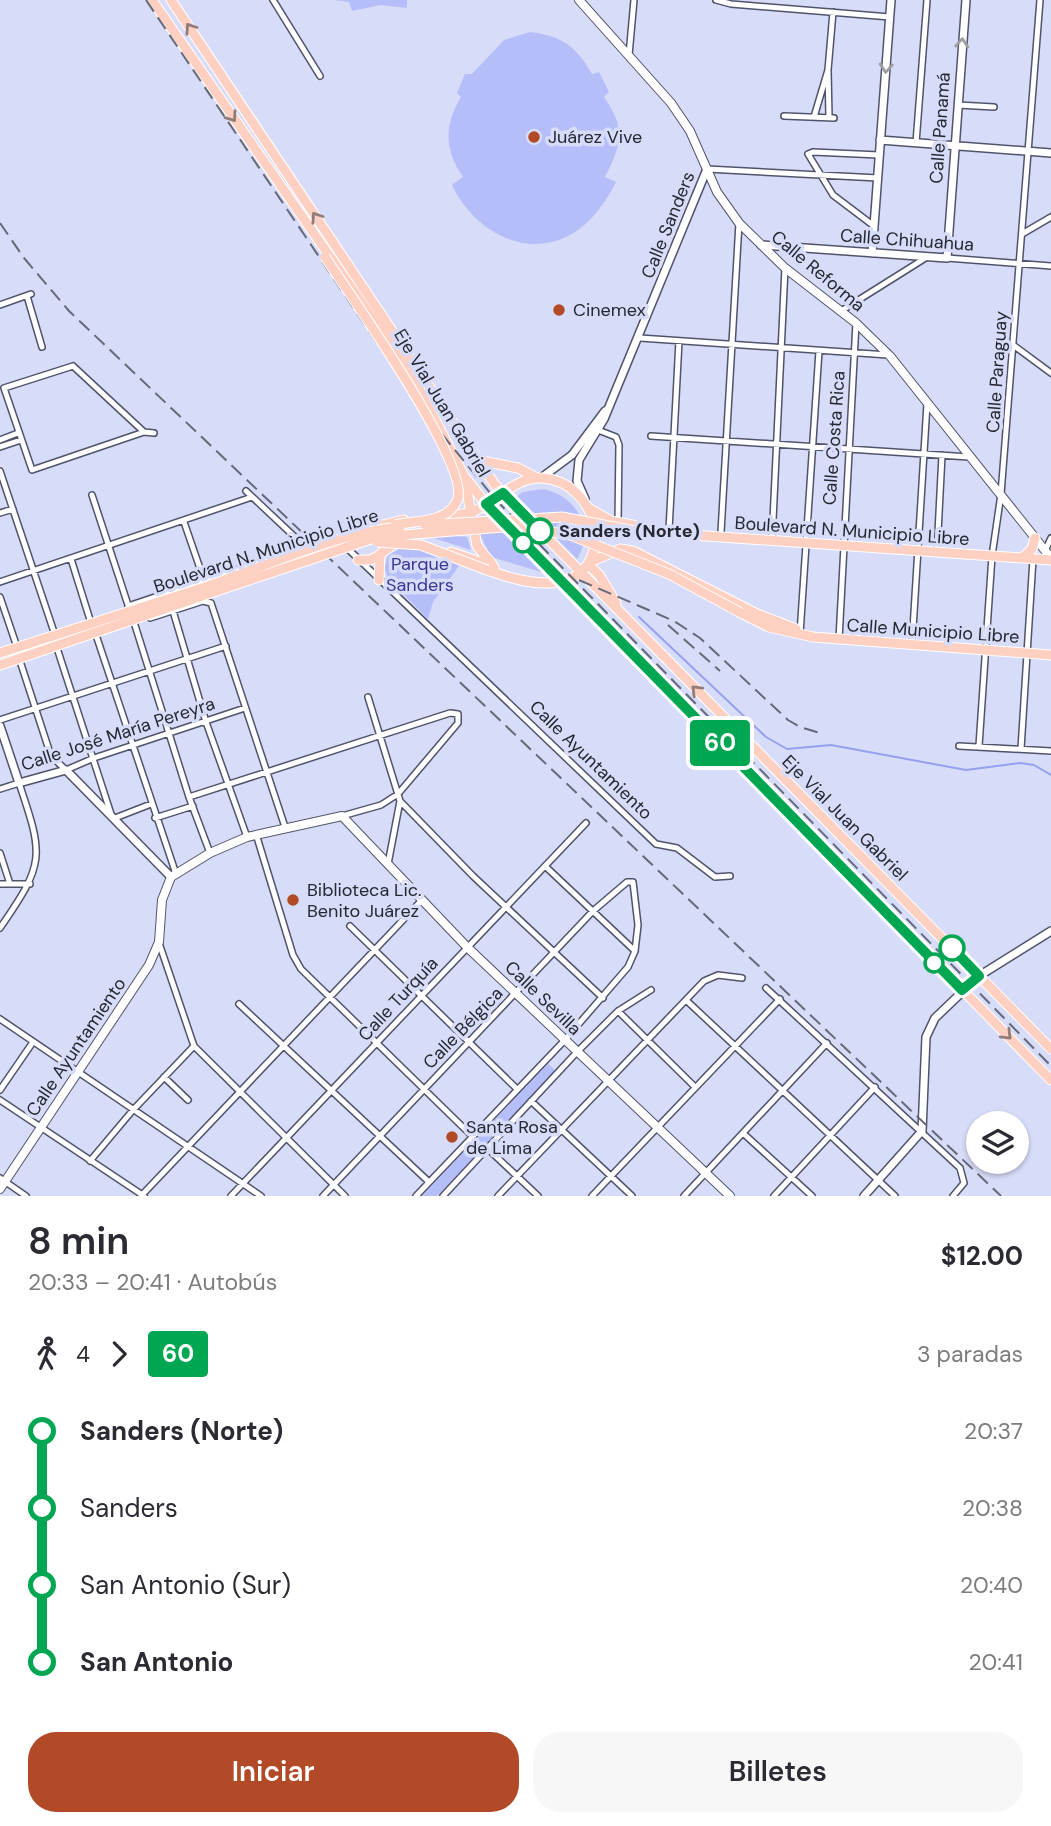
<!DOCTYPE html>
<html lang="es">
<head>
<meta charset="utf-8">
<style>
  :root { --surface:#fff; --page:#f7f7f7; --text:#2b2b33; --muted:#7c7c81; --accent:#b24a27 }
  body { margin:0; font-family:"DM Sans",sans-serif; background:var(--page); color:var(--text); height:100vh; display:flex; flex-direction:column; font-size:26px; white-space:nowrap }
  * { box-sizing:border-box; margin:0 }
  p { font-size:23px; color:var(--muted) }
  .icon { flex:none; width:38px; height:38px; fill:none; stroke:currentColor; stroke-width:2; stroke-linecap:round; stroke-linejoin:round }
  .map { position:relative; height:1196px; overflow:hidden }
  .side { display:flex; flex-direction:column; background:var(--surface); flex:1 }
  .side>* { flex:none }
  .badge { padding:0 14px; border-radius:5px; font-size:24px; line-height:46px }
  .fabs { position:absolute; left:966px; top:1111px; display:grid; gap:14px }
  .fabs a { display:grid; place-items:center; width:63px; height:63px; border-radius:50%; background:var(--surface); box-shadow:0 2px 5px #0004; font-size:35px }
  .map>.badge { position:absolute; translate:-50% -50%; box-shadow:0 0 0 4px #fff }
  .legs { display:flex; align-items:center; gap:10px; height:77px; padding:0 28px; font-size:23px }
  .legs p { margin-inline-start:auto }
  .overview { display:flex; align-items:center; justify-content:space-between; height:119px; padding:0 28px }
  h1 { font-size:38px; font-weight:600; line-height:52px }
  .button { display:flex; gap:14px; margin-top:auto; padding:14px 28px }
  .button a { flex:1; height:80px; border-radius:28px; background:var(--accent); color:#fff; font-size:28px; font-weight:600; line-height:80px; text-align:center }
  .button a+a { background:var(--page); color:var(--text) }
  ul { padding:0 28px; list-style:none }
  li { display:flex; align-items:center; gap:24px; height:77px; font-size:26px }
  li i { display:grid; place-items:center; width:10px; height:100%; margin:0 9px; background:currentColor }
  li i::after { content:''; width:18px; height:18px; margin:-9px; border:5px solid; border-radius:50%; background:var(--surface) }
  li p { margin-inline-start:auto }
  li:first-child i { background:linear-gradient(#0000 50%,currentColor 0) }
  li:last-child i { background:linear-gradient(currentColor 50%,#0000 0) }
  .map>svg:first-child { display:block }
</style>
</head>
<body>
<div class="map">
<svg width="1051" height="1196" viewBox="0 0 1051 1196">
  <rect width="100%" height="100%" fill="#d7dcf8"/>
  <path fill="#b5bef9" d="M334,0H407V8L381,5L352,11L349,2Z
    M530,32C562,36 576,46 592,74L599,72L609,92L604,97C626,129 622,143 605,177L616,182C605,203 590,226 566,237C520,259 471,226 452,185L463,177C444,149 444,126 461,97L457,93L465,74H472L504,40Z
    M542,489C575,494 596,529 577,559L516,497L523,492Z
    M501,530L541,571V572L491,557L479,532Z
    M425,533L467,537L471,550L424,535Z
    M408,545L461,563L433,602L428,619L390,581L384,569L388,555Z
    M548,1064L556,1071L437,1196H422Z"/>
  <g fill="none" stroke-linecap="round" stroke-linejoin="round">
    <path stroke="#96a0ee" stroke-width="2" d="M639,617L766,737L787,749L831,745L966,770L1020,763L1034,765L1051,775"/>
    <defs>
      <path id="minor" d="M273,0L320,76
        M716,0L731,4L890,17
        M629,55L634,0
        M958,105L994,107
        M784,116L834,118
        M814,117L828,70
        M829,117L828,70L833,12
        M916,143L927,0
        M707,169L878,178
        M874,226L833,195L808,154L813,152L879,155
        M1022,234L1051,217
        M947,258L1051,266
        M27,296L42,347
        M0,305L31,294
        M841,311L927,257
        M640,338L888,355
        M1013,345L1051,373
        M73,366L144,432
        M4,388L32,470
        M4,388L73,366
        M598,430L616,437L619,445L618,523
        M651,436L969,457
        M0,440L18,433
        M0,447L21,440
        M32,470L144,432L154,433
        M0,471L55,635
        M246,491L298,540L300,546L294,551
        M92,495L129,608
        M0,513L13,509
        M184,522L204,580
        M669,530L679,341
        M721,532L739,223
        M772,541L785,268
        M347,548L656,844L677,848L715,877L730,876
        M1045,551L1051,538
        M937,552L942,455
        M71,559L91,623
        M0,582L252,497
        M0,597L17,647
        M128,606L271,558
        M173,611L206,722L247,837
        M150,618L203,601L211,603L285,827
        M133,619L189,797L210,853
        M95,632L176,874
        M800,634L819,351
        M839,639L856,323
        M56,645L111,814
        M912,645L927,404
        M19,658L51,756L66,770L94,758L245,708
        M368,697L400,801L473,876L603,998
        M0,720L226,646
        M959,746L1051,751
        M979,746L992,556L1001,494L1040,0
        M1021,749L1033,559
        M0,789L19,783C44,857 45,863 0,928
        M189,797L450,713L458,714V723L398,794L381,805L342,816
        M115,818L151,804
        M155,818L193,806
        M256,834L293,955L301,969L473,1137
        M0,853L10,884
        M388,864L400,801
        M545,866L635,951
        M0,884H30
        M350,926L517,1089
        M159,943L194,1046L345,1196
        M766,988L960,1168L964,1183L953,1196
        M687,1001L895,1196
        M239,1004L429,1182
        M618,1011L695,1087
        M0,1019L261,1196
        M164,1077L188,1100
        M0,1090L33,1042
        M0,1100L144,1196
        M531,1101L632,1196
        M744,1134L812,1196
        M487,1148L538,1196
        M90,1161L133,1110L194,1046
        M0,1178L26,1196
        M141,1196L422,900
        M231,1196L586,823
        M323,1196L593,911L627,882H633L638,925L635,951L628,967L564,1041L416,1196
        M443,1196L577,1052L618,1011L651,990
        M498,1196L704,981L718,975L742,978
        M592,1196L780,999
        M684,1196L827,1043
        M774,1196L875,1087"/>
      <path id="tertiary" d="M880,140L1051,153
        M761,245L947,258L966,0
        M872,253L891,0
        M541,478L572,455L605,411
        M585,499L577,481L579,460L604,419L707,169
        M0,726L19,783L66,770L171,877
        M864,1196L922,1131L926,1037L935,1018L979,976L1051,931"/>
      <path id="secondary" d="M579,0L671,103L690,131L717,192L739,223L785,268L856,323L890,356L1051,558
        M0,1189L149,965L159,942L162,900L171,877L210,853L247,837L342,816L467,947L730,1196"/>
      <path id="primary" d="M152,0L412,375L464,476L486,504L1051,1080
        M171,0L495,485L1051,1049
        M477,460L518,468L537,478
        M465,480L477,546L492,564
        M590,509L611,521L643,527
        M442,516C452,515 464,515 474,511C496,502 515,477 541,478C601,481 617,571 560,582C535,586 510,578 487,570
        M635,531L1051,560
        M353,532L404,520
        M451,552L494,567
        M1022,558L1032,549L1035,538
        M358,560H370L380,555
        M590,562L620,549L633,551L757,614L796,629
        M588,564L600,576L616,603
        M379,580L380,554L397,542
        M741,613L769,627L813,637L1051,655
        M0,653L205,587
        M0,665L208,594"/>
    </defs>
    <use href="#minor" stroke="#50546b" stroke-width="8"/>
    <use href="#tertiary" stroke="#50546b" stroke-width="10"/>
    <use href="#secondary" stroke="#50546b" stroke-width="10"/>
    <use href="#primary" stroke="#fff" stroke-width="11"/>
    <use href="#minor" stroke="#fff" stroke-width="5"/>
    <use href="#tertiary" stroke="#fff" stroke-width="7"/>
    <use href="#secondary" stroke="#fff" stroke-width="8"/>
    <use href="#primary" stroke="#fed0c1" stroke-width="9"/>
    <path stroke="#66697a" stroke-width="2" stroke-dasharray="14 7" stroke-linecap="butt" d="M146,0L423,411L495,499L1051,1066
      M0,223L24,258L69,311L1001,1196
      M579,580L674,621L700,638L788,720L800,727L823,734
      M668,625L720,671"/>
    <defs>
      <path id="primary-bridge" d="M325,257C348,292 474,469 457,501C446,524 416,520 395,525
        M425,525L562,517L635,531
        M377,542L421,545L487,570
        M205,587C263,567 340,532 400,527
        M208,594L377,537L515,526L570,535L669,574L741,613"/>
    </defs>
    <use href="#primary-bridge" stroke="#fff" stroke-width="11" stroke-linecap="butt"/>
    <use href="#primary-bridge" stroke="#fed0c1" stroke-width="9"/>
  </g>
  <defs><path id="oneway-chevron" d="M-2-3.5L2.5 0L-2 3.5" fill="none" stroke-width="1.6" stroke-linecap="round" stroke-linejoin="round" transform="scale(1.75)"/></defs>
  <g stroke="#927c79">
    <use href="#oneway-chevron" transform="translate(190 28) rotate(-124)"/>
    <use href="#oneway-chevron" transform="translate(232 117) rotate(55)"/>
    <use href="#oneway-chevron" transform="translate(316 217) rotate(-124)"/>
    <use href="#oneway-chevron" transform="translate(696 690) rotate(-135)"/>
    <use href="#oneway-chevron" transform="translate(1007 1035) rotate(45)"/>
  </g>
  <g stroke="#9d9ea2">
    <use href="#oneway-chevron" transform="translate(962 43) rotate(-86)"/>
    <use href="#oneway-chevron" transform="translate(886 68) rotate(94)"/>
  </g>
  <g fill="none" stroke-linecap="round" stroke-linejoin="round">
    <defs>
      <path id="line-1" d="M540,531L503,493L486,504L962,990L979,976L952,948"/>
    </defs>
    <use href="#line-1" stroke="#fff" stroke-width="16"/>
    <use href="#line-1" stroke="#00a651" stroke-width="10"/>
  </g>
  <g fill="#b24a27" stroke="#d7dcf8" stroke-width="2.5">
    <circle cx="534" cy="137" r="7"/>
    <circle cx="559" cy="310" r="7"/>
    <circle cx="293" cy="900" r="7"/>
    <circle cx="452" cy="1137" r="7"/>
  </g>
  <g fill="#fff" stroke="#00a651" stroke-width="3.5">
    <circle cx="540" cy="531" r="12"/>
    <circle cx="523" cy="543" r="9"/>
    <circle cx="952" cy="948" r="12"/>
    <circle cx="934" cy="963" r="9"/>
  </g>
  <g text-anchor="middle" stroke-width="7" stroke-linejoin="round" paint-order="stroke">
    <g font-size="18" fill="#252731" stroke="#d7dcf8">
      <text transform="translate(940 128) rotate(-86)" y="6">Calle Panamá</text>
      <text transform="translate(668 225) rotate(-68)" y="6">Calle Sanders</text>
      <text transform="translate(907 240) rotate(4)" y="6">Calle Chihuahua</text>
      <text transform="translate(818 271) rotate(40)" y="6">Calle Reforma</text>
      <text transform="translate(997 372) rotate(-86)" y="6">Calle Paraguay</text>
      <text transform="translate(442 403) rotate(59)" y="6">Eje Vial Juan Gabriel</text>
      <text transform="translate(834 438) rotate(-86)" y="6">Calle Costa Rica</text>
      <text transform="translate(852 531) rotate(4)" y="6">Boulevard N. Municipio Libre</text>
      <text transform="translate(266 551) rotate(-18)" y="6">Boulevard N. Municipio Libre</text>
      <text transform="translate(933 631) rotate(4)" y="6">Calle Municipio Libre</text>
      <text transform="translate(118 734) rotate(-18)" y="6">Calle José María Pereyra</text>
      <text transform="translate(591 760) rotate(44)" y="6">Calle Ayuntamiento</text>
      <text transform="translate(845 818) rotate(45)" y="6">Eje Vial Juan Gabriel</text>
      <text transform="translate(543 998) rotate(44)" y="6">Calle Sevilla</text>
      <text transform="translate(398 999) rotate(-47)" y="6">Calle Turquía</text>
      <text transform="translate(463 1028) rotate(-46)" y="6">Calle Bélgica</text>
      <text transform="translate(76 1047) rotate(-56)" y="6">Calle Ayuntamiento</text>
    </g>
    <g font-size="18" fill="#252731" stroke="#d7dcf8" text-anchor="start">
      <text x="548" y="143">Juárez Vive</text>
      <text x="573" y="316">Cinemex</text>
      <text x="307" y="896">Biblioteca Lic.<tspan x="307" dy="21">Benito Juárez</tspan></text>
      <text x="466" y="1133">Santa Rosa<tspan x="466" dy="21">de Lima</tspan></text>
    </g>
    <g font-size="18" font-weight="bold" fill="#252731" stroke="#d7dcf8" text-anchor="start">
      <text x="559" y="537">Sanders (Norte)</text>
    </g>
    <g font-size="18" fill="#373791" stroke="#d7dcf8">
      <text x="420" y="570">Parque<tspan x="420" dy="21">Sanders</tspan></text>
    </g>
  </g>
</svg>
<div class="fabs">
<a><svg class="icon" aria-label="layers" viewBox="0 0 24 24"><path d="M12 4l9 5-9 5-9-5zM3 14l9 5 9-5"/></svg></a>
</div>
<b class="badge" style="left:720px;top:743px;background:#00a651;color:#fff">60</b>
</div>
<section class="side">
<div class="overview"><div><h1>8 min</h1><p>20:33 – 20:41 · Autobús</p></div><b>$12.00</b></div>
<div class="legs"><svg class="icon" aria-label="walk" viewBox="0 0 24 24"><circle cx="13" cy="4" r="2"/><path d="M13 8l-2 6 4 7M11 14l-3 7M7 12l3-4h3l4 4"/></svg>4<svg class="icon" aria-label="forward" viewBox="0 0 24 24"><path d="M9 5l7 7-7 7"/></svg><b class="badge" style="background:#00a651;color:#fff">60</b><p>3 paradas</p></div>
<ul>
<li><i style="color:#00a651"></i><b>Sanders (Norte)</b><p>20:37</p></li>
<li><i style="color:#00a651"></i><span>Sanders</span><p>20:38</p></li>
<li><i style="color:#00a651"></i><span>San Antonio (Sur)</span><p>20:40</p></li>
<li><i style="color:#00a651"></i><b>San Antonio</b><p>20:41</p></li>
</ul>
<div class="button"><a>Iniciar</a><a>Billetes</a></div>
</section>
</body>
</html>
